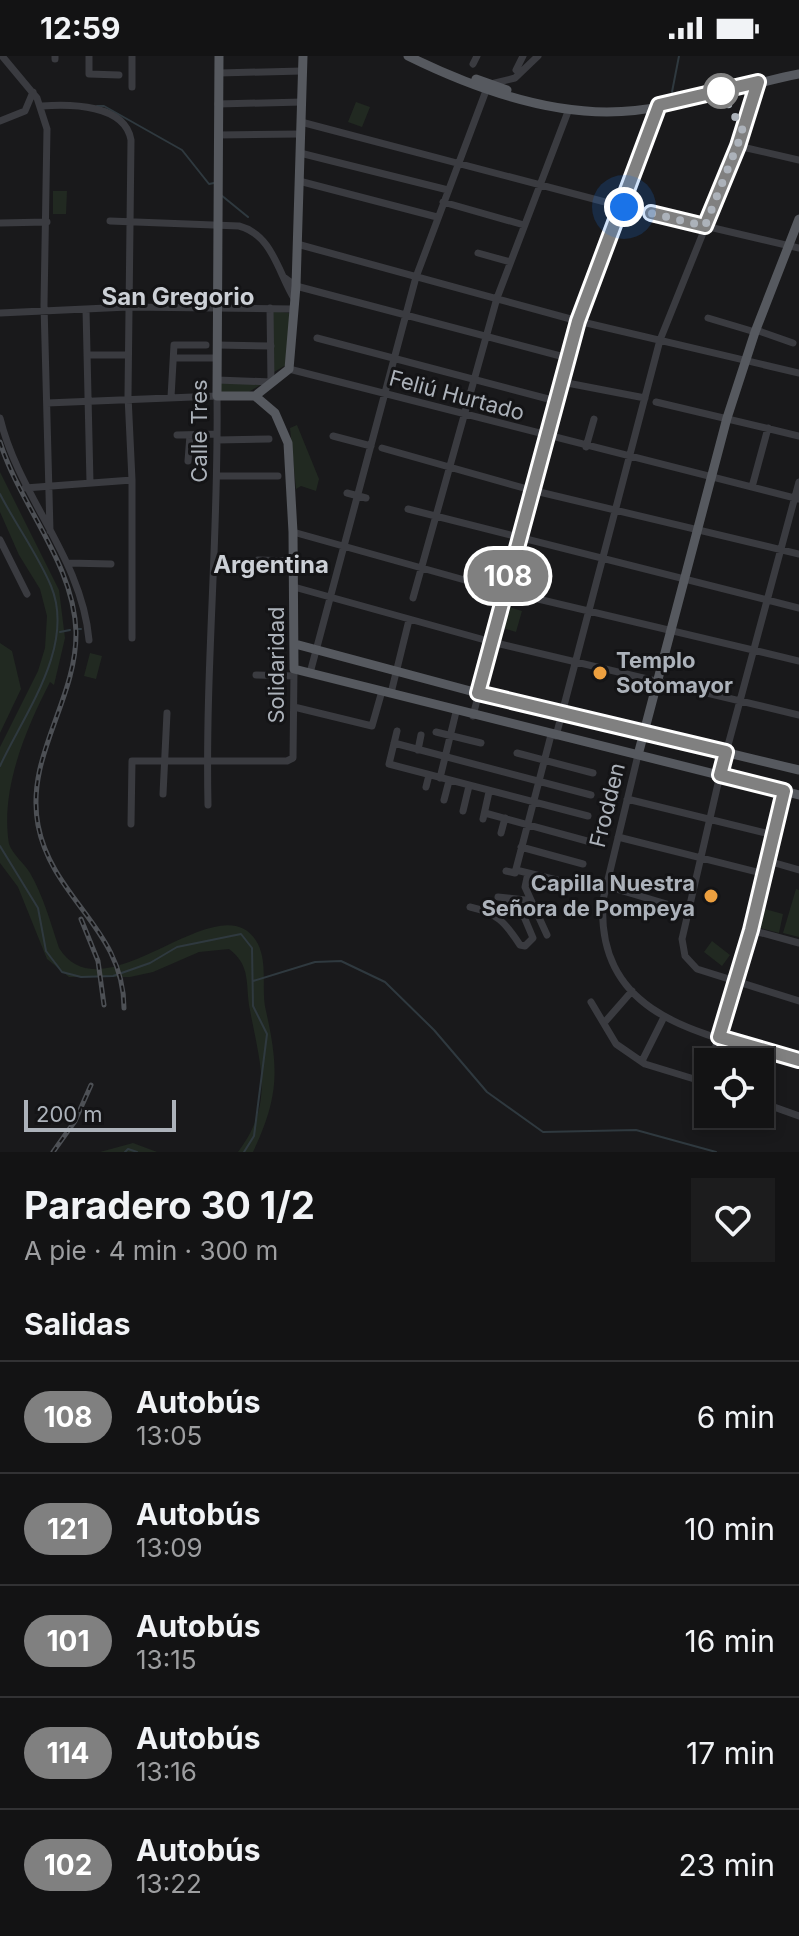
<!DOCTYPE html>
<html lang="es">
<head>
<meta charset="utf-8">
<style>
  :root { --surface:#131314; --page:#1c1c1d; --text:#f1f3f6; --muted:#9d9ea0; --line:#323234 }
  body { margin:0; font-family:Inter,sans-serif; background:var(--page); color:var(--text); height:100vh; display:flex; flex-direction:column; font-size:30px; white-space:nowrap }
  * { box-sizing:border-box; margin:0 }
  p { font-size:26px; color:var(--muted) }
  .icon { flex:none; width:44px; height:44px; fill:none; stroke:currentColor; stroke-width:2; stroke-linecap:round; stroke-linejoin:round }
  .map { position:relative; height:1096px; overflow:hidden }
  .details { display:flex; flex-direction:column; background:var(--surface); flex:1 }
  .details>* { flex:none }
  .badge { padding:0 16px; border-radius:26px; font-size:28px; line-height:52px }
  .buttons { position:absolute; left:694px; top:992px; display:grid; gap:16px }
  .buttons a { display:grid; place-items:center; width:80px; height:80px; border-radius:0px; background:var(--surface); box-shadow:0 4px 12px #0003,0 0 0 2px var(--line); font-size:40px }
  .scale { position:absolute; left:24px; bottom:20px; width:152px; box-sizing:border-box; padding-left:8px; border:4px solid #acb2ba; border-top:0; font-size:22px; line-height:28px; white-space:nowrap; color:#acb2ba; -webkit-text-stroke:6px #141416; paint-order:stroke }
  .you { position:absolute; width:40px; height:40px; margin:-20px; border:6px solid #fff; border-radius:50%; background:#1a73e8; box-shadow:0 0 0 12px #1a73e833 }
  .map>.badge { position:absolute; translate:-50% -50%; box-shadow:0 0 0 4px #fff }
  h2 { padding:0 24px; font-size:30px; line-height:72px }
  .round { display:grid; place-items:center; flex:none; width:84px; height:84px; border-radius:0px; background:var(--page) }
  .summary { display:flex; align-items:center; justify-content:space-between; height:136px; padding:0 24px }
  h1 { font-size:38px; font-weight:700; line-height:60px }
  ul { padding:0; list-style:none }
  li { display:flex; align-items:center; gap:24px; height:112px; padding:0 24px; border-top:2px solid var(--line) }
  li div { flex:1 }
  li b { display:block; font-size:30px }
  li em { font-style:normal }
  li .badge { min-width:88px; font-weight:700; text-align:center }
  .status { display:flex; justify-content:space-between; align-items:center; height:56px; padding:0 40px; background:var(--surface); direction:ltr }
  .status svg { height:22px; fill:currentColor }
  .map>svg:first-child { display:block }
</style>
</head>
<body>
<div class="status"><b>12:59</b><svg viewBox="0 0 49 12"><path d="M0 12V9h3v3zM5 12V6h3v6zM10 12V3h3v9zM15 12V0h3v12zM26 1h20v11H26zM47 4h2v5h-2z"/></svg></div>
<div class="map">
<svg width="799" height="1096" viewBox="0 0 799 1096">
  <rect width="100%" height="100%" fill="#19191b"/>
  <path fill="#212921" d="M356,46L370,51L362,71L348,66Z
    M53,135H67L66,158H53Z
    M272,255L290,257L286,309L274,316Z
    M267,325L247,337L221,336L220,326Z
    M297,369L319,423L316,435L301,430L296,433L290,372Z
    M0,416L59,534L65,582L54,629L50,626C26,673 0,733 9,788C13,799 24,807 30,817C43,839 51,868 59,892C104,965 222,820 258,888C268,909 261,933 266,955C279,1013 279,1041 253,1096H238C275,1047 260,1009 250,954C245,930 252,910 229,893L199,896L153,916L130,921H69L47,903L18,831L0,807V691L38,615L45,592L47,560L40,533L19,499L0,456Z
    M509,551L522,555L516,576L503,572Z
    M0,587L12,595L21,633L0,677Z
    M90,597L102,600L96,623L84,620Z
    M796,833L799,834V881L783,877Z
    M761,852L783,858L779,877L756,871Z
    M712,885L730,899L722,910L704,896Z
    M133,1087L157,1096H100Z"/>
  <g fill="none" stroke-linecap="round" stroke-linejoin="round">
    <path stroke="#2f393f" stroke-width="2" d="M672,36L679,0
      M97,50H104L182,94L209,128L214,127
      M221,139L248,161
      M0,438C16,469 38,499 51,530C76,590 24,658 0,710
      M78,573H81
      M60,576L70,574
      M0,790L38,852L46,895L62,916L81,921L113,920L150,907L177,891L241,878L252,892L253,950L267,978L254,1080L244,1096
      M253,925L315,906L341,905L385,926L434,974L487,1036L543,1076L636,1074L716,1096
      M125,1096L128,1093L137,1096"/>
    <path stroke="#3a3b40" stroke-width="7" d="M2,0L37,42L47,73L44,249L50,475
      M89,0V18L119,19
      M132,0V31
      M55,3V0
      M473,8L477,0
      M516,14L523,0
      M219,17L302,15
      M491,28L515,22L538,0
      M218,48L302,46
      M42,50C70,48 125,48 131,84L128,340L132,424V582
      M0,65L25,55L33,36
      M301,66L624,151L799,192
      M218,79L301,78
      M738,90L799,104
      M300,97L448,134
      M299,125L437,161
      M443,146L524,169
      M110,165L239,170C273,179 278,217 295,244
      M0,167L47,166
      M297,188L578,265L799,317
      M478,197L510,206
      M285,222L296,230L568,302
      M86,253L90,427
      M0,257L128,251L294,253
      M708,262L755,276
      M756,274L793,287
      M317,282L556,345
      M217,289L271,290
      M87,299H128
      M174,302H217
      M289,313L799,443
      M217,324L271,326L270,252
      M562,326L645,342
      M171,341L174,289H206
      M656,346L799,380
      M47,347L217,340C219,477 205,613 208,749
      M0,362C19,441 82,502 89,584
      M177,379L217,378
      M333,380L371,390
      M217,384L269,383
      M586,391L594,363
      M382,392L531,434L799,498
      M188,405L190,379
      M218,420H278
      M799,426L720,719L682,883L685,900L697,913L799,945
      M752,431L768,372
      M25,432L132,424
      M347,437L366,442
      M408,453L799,552
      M293,476L504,535L799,605
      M0,484L27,538
      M258,504L294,505
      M68,507L111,508
      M294,531L492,586L799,659
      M413,542L497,242L569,53
      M310,617L416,221L487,32
      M256,619L294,620
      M391,637L409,564
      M294,651L372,670L382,635
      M473,660L518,481L578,265L659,50
      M397,675L389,708L588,760
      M436,676L481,687
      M556,680L660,284L738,90L758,26
      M394,687L591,739
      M418,694L421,679
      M517,697L593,717
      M638,699L603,844C595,966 710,979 799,1004
      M440,722L456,656
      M426,731L429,719
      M163,738L167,657
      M627,743L774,779
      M444,744L449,725
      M463,755L469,730
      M485,757L587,785
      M483,763L489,736
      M131,768L132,705H287L293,702L294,613
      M501,777L505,762
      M618,781L765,818
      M521,791L583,808
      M768,805L799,814
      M516,814L581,830
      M506,815L515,817L551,679
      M528,817L525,831L547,879
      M606,830L687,854
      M498,841L525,844L532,850
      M470,851C497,857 505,866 520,889L525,890L533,882L522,856L508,843
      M751,874L799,887
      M591,946L616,988L645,1008L704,1026L708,1016
      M604,967L632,935
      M643,1003L663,963
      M711,1006L751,874L784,735
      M760,1046L799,1060"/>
    <path stroke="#56595f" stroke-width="9" d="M219,0L217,340H255
      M408,0C469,30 539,56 607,56C671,56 737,30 799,18
      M476,23L507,34
      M255,340L275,357L288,387L293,476L294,613L799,739
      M255,340L289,313L296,230L303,0
      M295,588L478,637L799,714
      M638,699L727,362L755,276L799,163"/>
    <defs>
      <path id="rail" d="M0,386C20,450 74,507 76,576C77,644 25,700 38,769C52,843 124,873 124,952
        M81,863L98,905L104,949
        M53,1096L75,1065L91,1029"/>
    </defs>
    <use href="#rail" stroke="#4d5055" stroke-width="5"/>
    <use href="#rail" stroke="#141416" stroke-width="2" stroke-dasharray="6" stroke-linecap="butt"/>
  </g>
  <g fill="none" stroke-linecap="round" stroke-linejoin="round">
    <defs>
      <path id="line" d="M651,157L705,170L738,90L758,26L659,49L578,265L478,637L726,696L720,719L784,735L751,874L719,981L799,1004"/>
    </defs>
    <use href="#line" stroke="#fff" stroke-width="18"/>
    <use href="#line" stroke="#808080" stroke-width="12"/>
    <path stroke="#acb2ba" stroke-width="8" stroke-dasharray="0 14.4" d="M624,151L705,170L743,75L721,35"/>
  </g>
  <circle fill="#fff" stroke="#808080" stroke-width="4" cx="721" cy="35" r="16"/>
  <g fill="#eda03f" stroke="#141416" stroke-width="3">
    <circle cx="600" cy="617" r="8"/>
    <circle cx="711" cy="840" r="8"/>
  </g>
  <g text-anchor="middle" stroke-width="6" stroke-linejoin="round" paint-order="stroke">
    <g font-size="22" fill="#acb2ba" stroke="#141416">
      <text transform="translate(457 339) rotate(15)" y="8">Feliú Hurtado</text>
      <text transform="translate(199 375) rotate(-90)" y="8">Calle Tres</text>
      <text transform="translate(276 609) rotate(-90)" y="8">Solidaridad</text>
      <text transform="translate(607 749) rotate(-76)" y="8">Frodden</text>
    </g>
    <g font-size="22" font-weight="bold" fill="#acb2ba" stroke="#141416" text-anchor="start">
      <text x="616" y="612">Templo<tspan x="616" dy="25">Sotomayor</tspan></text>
      <text x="695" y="835" text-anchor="end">Capilla Nuestra<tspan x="695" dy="25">Señora de Pompeya</tspan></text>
    </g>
    <g font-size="24" font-weight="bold" fill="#ccd0d6" stroke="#141416">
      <text x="178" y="249">San Gregorio</text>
      <text x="271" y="517">Argentina</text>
    </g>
  </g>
</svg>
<div class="buttons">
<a><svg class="icon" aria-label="locate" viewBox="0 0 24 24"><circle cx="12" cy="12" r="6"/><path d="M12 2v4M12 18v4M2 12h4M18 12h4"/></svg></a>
</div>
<div class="scale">200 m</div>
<div class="you" style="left:624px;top:151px"></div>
<b class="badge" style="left:508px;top:520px;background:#808080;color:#fff">108</b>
</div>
<section class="details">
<div class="summary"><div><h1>Paradero 30 1/2</h1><p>A pie · 4 min · 300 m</p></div><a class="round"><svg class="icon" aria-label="heart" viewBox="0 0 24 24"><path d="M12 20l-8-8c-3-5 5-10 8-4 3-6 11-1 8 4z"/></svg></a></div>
<h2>Salidas</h2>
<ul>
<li><span class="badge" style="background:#808080;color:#fff">108</span><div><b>Autobús</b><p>13:05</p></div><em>6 min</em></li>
<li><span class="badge" style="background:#808080;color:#fff">121</span><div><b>Autobús</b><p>13:09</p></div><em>10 min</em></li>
<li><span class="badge" style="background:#808080;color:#fff">101</span><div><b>Autobús</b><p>13:15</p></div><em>16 min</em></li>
<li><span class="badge" style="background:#808080;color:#fff">114</span><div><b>Autobús</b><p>13:16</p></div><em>17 min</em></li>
<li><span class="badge" style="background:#808080;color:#fff">102</span><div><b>Autobús</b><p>13:22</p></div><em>23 min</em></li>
</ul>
</section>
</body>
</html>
